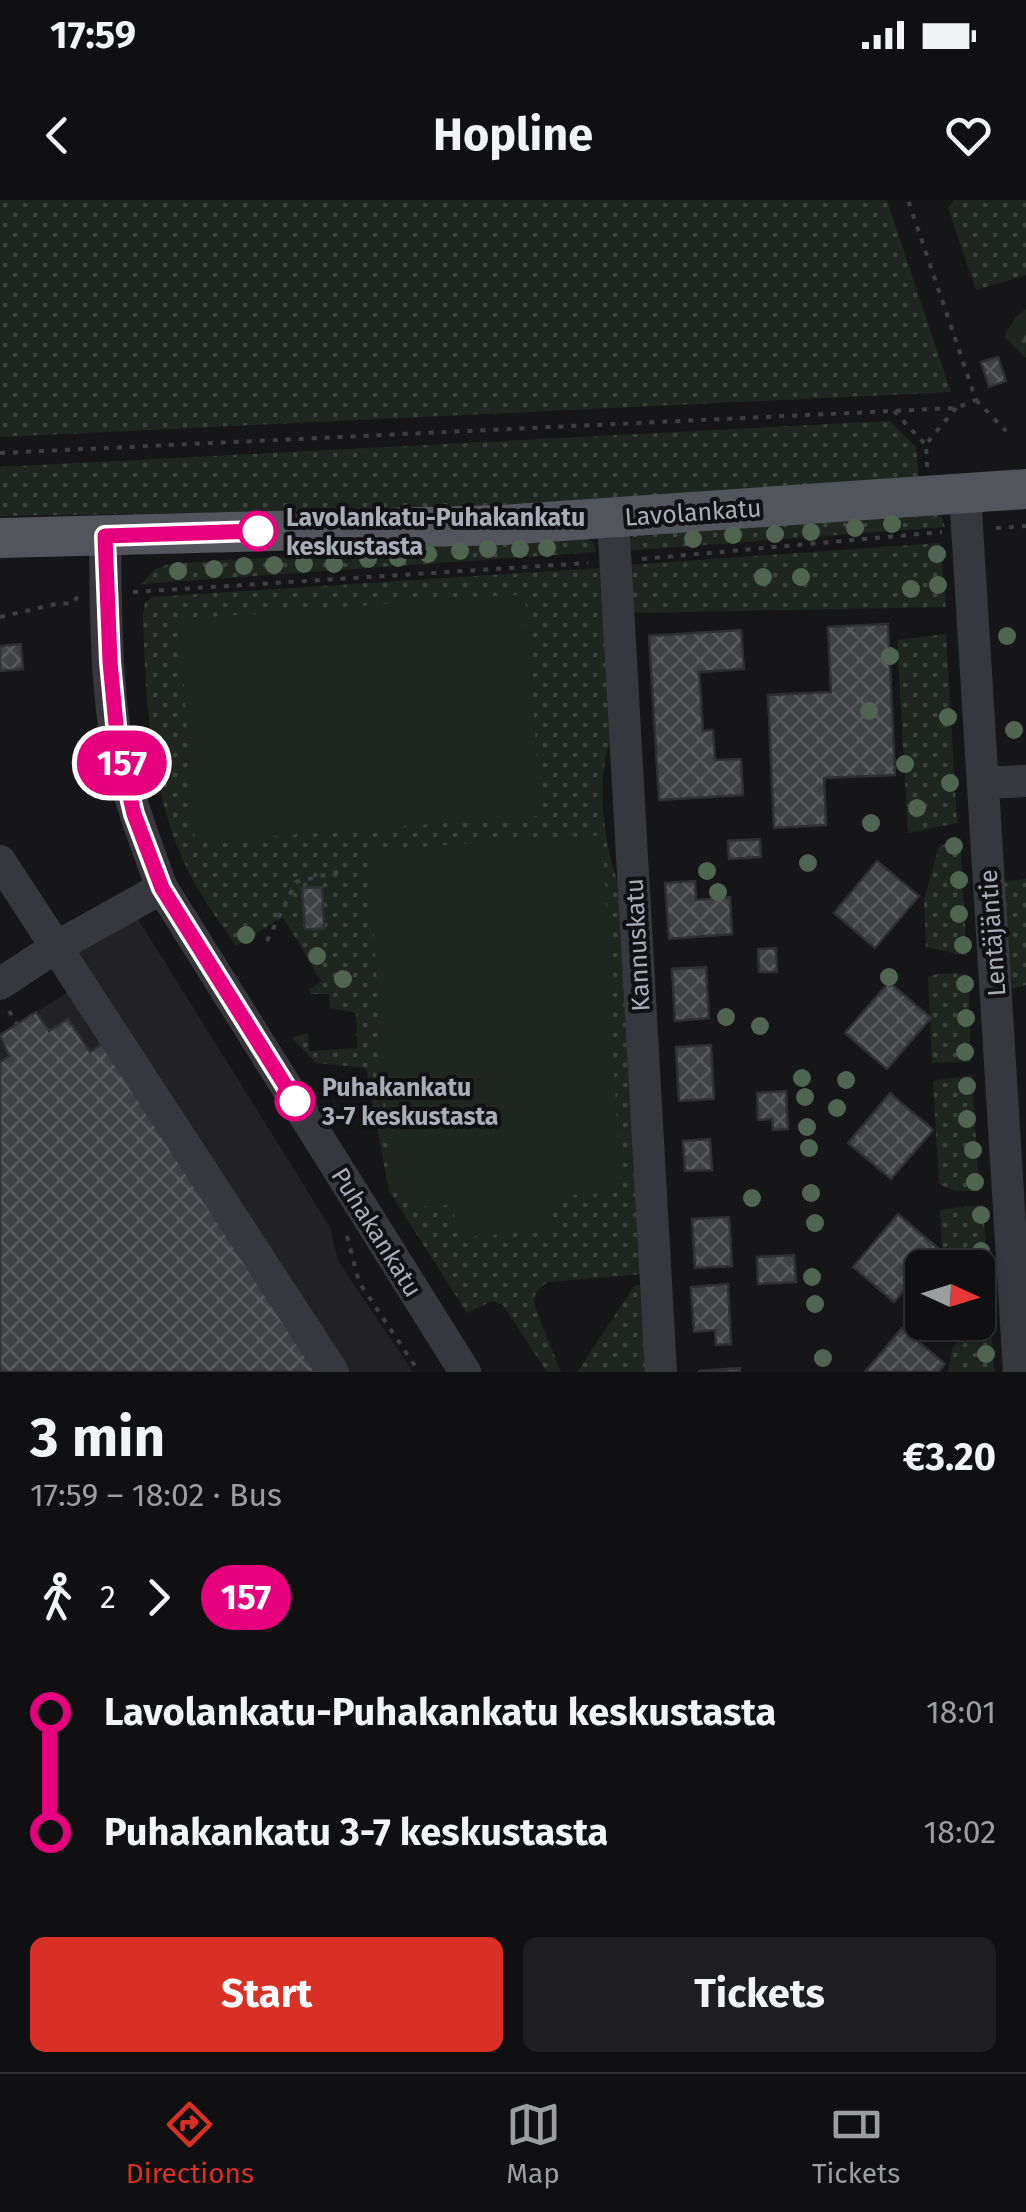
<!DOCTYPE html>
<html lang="en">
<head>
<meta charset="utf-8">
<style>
  :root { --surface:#101012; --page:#1e1e20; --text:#f1f3f6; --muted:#9c9d9f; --line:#303032; --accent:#d93025 }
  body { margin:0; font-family:"Fira Sans",sans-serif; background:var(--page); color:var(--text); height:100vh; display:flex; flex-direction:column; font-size:38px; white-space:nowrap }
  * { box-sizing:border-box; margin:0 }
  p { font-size:32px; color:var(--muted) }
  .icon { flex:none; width:55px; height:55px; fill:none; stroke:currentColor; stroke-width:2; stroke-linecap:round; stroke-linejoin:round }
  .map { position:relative; height:1172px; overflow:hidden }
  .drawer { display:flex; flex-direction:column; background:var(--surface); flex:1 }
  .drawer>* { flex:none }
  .badge { padding:0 20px; border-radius:32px; font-size:35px; line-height:65px }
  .needle { width:65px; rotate:94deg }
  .buttons { position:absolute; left:905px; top:1050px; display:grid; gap:20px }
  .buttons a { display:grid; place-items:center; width:90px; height:90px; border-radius:15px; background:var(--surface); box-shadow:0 2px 8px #0004,0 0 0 2px var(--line); font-size:50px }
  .map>.badge { position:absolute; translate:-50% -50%; box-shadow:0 0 0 5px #fff }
  .legs { display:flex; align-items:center; gap:15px; height:110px; padding:0 30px; font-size:32px }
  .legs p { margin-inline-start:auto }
  .overview { display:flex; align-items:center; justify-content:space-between; height:170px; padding:0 30px }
  h1 { font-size:55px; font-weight:700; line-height:75px }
  .button { display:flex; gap:20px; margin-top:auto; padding:20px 30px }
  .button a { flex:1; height:115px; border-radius:15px; background:var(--accent); color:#fff; font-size:40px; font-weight:700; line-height:115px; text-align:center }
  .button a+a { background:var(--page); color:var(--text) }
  ul { padding:0 30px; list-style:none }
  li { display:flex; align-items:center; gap:35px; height:120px; font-size:38px }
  li i { display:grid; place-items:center; width:15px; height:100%; margin:0 12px; background:currentColor }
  li i::after { content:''; width:25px; height:25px; margin:-12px; border:8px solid; border-radius:50%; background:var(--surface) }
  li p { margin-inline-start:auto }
  li:first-child i { background:linear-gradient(#0000 50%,currentColor 0) }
  li:last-child i { background:linear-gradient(currentColor 50%,#0000 0) }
  .status { display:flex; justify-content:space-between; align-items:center; height:70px; padding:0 50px; background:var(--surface); direction:ltr }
  .status svg { height:28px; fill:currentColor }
  header { display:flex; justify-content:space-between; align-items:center; height:130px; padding:0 30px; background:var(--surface); font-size:45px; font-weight:700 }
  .tabs { display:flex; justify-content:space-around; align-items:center; height:140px; border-top:2px solid var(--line); background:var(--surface); font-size:28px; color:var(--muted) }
  .tabs a { display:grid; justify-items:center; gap:5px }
  .tabs .selected { color:var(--accent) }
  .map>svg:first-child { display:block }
</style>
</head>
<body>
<div class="status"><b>17:59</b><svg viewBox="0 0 49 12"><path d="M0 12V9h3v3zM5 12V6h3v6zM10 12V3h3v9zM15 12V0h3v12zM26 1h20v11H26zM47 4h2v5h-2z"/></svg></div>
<header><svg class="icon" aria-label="back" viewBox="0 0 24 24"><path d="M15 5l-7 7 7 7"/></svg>Hopline<svg class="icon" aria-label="heart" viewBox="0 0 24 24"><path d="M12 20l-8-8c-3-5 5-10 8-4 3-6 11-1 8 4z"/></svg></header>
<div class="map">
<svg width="1026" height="1172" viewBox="0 0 1026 1172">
  <defs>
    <pattern id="grass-dots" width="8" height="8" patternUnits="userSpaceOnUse" patternTransform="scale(2.5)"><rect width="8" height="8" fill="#1e261f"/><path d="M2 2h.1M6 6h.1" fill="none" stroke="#3c433d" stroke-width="1.8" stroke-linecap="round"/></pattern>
    <pattern id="forest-firs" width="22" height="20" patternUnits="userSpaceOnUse" patternTransform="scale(2.5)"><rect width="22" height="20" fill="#1e261f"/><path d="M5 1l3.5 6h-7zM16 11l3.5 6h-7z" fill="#3c433d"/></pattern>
    <pattern id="building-cross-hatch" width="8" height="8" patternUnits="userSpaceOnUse" patternTransform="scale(2.5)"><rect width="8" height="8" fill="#404145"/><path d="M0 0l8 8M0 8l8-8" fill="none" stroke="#595a5e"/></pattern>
  </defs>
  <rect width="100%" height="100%" fill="#161618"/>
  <path fill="#222225" d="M136,716L330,1027L338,1061L413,1172H0V835L73,789L58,763Z"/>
  <path fill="url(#grass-dots)" d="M0,0H887L951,192L0,237Z
    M954,0H1026V75L976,90L948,8Z
    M890,221L916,247L919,279L560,306L0,316V267Z
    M934,312L941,316L945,327L624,351L635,332Z
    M586,337L595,345L596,352L141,384L154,370L169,364Z
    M940,343L946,407L637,413L626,410L627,365Z
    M600,368L611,539C594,582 605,652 622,694L641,1074L549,1082C537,1088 533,1093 535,1107L561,1172H547L503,1105L492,1101L467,1113L389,991L366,868L316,863L292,838L308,833L309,851L357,848L356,813L330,808L329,794H311L309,790L321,781L283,717L236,746C223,726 208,708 197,687C150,606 146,506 143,415L145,402L152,397Z
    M946,434L957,623L908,633L897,440Z
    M960,640L967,756L926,747L924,700L939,646Z
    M1026,679V785L1011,789L1003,682Z
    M940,773L968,774L971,862L932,863L928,777Z
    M972,875L979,991H955L939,984L933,881Z
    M978,1005L983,1008L989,1094H978V1068L943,1067L940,1010Z
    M635,1085H644L649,1172H577Z
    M981,1107L990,1111L994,1172H948L952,1149L971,1123L978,1122Z"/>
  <path fill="url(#forest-firs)" d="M1026,109V158L1004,136L1016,117Z"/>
  <path fill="#1e261f" d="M525,394L541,616L195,642L179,419Z
    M603,635L620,992L558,996L549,1031L463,1037L450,1005L415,1007L390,975L368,650Z"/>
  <path fill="url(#building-cross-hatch)" stroke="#303034" stroke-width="2.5" d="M998,157L1006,181L989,187L981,162Z
    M888,424L895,575L824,578L826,625L774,628L768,495L831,492L828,427Z
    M741,430L744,469L699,472L703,531L713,530L715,560L741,559L743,595L659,600L649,436Z
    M21,444L23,469L0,471V446Z
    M760,639L761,657L729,659L728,641Z
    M877,661L919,696L875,748L834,713Z
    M695,681L696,700L730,697L732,734L669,739L665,683Z
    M322,687L324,729H305L302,688Z
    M776,748L777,772H759L758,749Z
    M706,767L709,818L675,821L672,769Z
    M889,782L931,818L887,869L845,833Z
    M36,812L49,831L68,819L90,852L108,840L323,1172H0V862L9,856L0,835Z
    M711,845L714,899L679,901L676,847Z
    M786,891L788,929L773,930L772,919L758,920L757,893Z
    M890,893L933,930L891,979L848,943Z
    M710,939L712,970L685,971L683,941Z
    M898,1014L939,1049L894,1102L853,1067Z
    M729,1017L732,1066L695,1068L692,1019Z
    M794,1055L796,1082L758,1084L757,1057Z
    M728,1084L731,1144L716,1145L715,1130L694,1132L691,1087Z
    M902,1128L945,1164L938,1172H865Z
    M740,1168V1172H699V1171Z"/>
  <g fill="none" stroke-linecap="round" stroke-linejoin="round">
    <path stroke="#3d3f44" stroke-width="4" stroke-dasharray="5 8" stroke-linecap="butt" d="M976,200L1006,231
      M894,211L925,244
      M0,253L956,208L976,200L908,0
      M927,267L926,244L956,208
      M996,328L1026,326
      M642,359L942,332
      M133,392L588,363
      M0,417L60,403L72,404L79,395
      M267,741L296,682L346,670
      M9,811L17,824
      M347,1036L359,1082L419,1172"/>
    <path stroke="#37383d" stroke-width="32" d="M965,294L1019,1172
      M613,318L661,1172
      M105,336C106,404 105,482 118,549C128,597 145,642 162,688L465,1172
      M983,583L1026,581
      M0,661L333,1172
      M0,784L56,747L162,688"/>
    <path stroke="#53555c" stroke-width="40" d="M0,338L502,325L1026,289"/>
  </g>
  <g fill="#506452">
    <circle cx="892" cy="324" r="9"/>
    <circle cx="855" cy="328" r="9"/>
    <circle cx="811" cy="332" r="9"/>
    <circle cx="775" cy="334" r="9"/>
    <circle cx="733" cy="335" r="9"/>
    <circle cx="693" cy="339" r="9"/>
    <circle cx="547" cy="348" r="9"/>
    <circle cx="488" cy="349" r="9"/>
    <circle cx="520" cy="349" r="9"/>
    <circle cx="460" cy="351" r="9"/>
    <circle cx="428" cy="354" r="9"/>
    <circle cx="937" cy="354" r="9"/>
    <circle cx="398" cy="358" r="9"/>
    <circle cx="368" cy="359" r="9"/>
    <circle cx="304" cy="364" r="9"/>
    <circle cx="334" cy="364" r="9"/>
    <circle cx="274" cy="365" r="9"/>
    <circle cx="244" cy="366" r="9"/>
    <circle cx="214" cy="369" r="9"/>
    <circle cx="178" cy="371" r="9"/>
    <circle cx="763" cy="377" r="9"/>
    <circle cx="801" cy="377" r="9"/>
    <circle cx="938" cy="385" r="9"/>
    <circle cx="911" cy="389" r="9"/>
    <circle cx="1007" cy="436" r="9"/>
    <circle cx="890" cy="456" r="9"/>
    <circle cx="869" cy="511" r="9"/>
    <circle cx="948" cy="517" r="9"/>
    <circle cx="1014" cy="530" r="9"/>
    <circle cx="905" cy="564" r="9"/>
    <circle cx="950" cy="583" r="9"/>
    <circle cx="917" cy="608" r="9"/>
    <circle cx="871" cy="623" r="9"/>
    <circle cx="954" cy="646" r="9"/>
    <circle cx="808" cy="663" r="9"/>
    <circle cx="707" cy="671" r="9"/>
    <circle cx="959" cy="680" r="9"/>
    <circle cx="718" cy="692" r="9"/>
    <circle cx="959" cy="714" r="9"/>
    <circle cx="246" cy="735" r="9"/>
    <circle cx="963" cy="745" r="9"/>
    <circle cx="317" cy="756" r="9"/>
    <circle cx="889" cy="777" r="9"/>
    <circle cx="343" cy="779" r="9"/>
    <circle cx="965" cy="784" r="9"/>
    <circle cx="726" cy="817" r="9"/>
    <circle cx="966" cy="818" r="9"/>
    <circle cx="760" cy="826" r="9"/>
    <circle cx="965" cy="852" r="9"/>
    <circle cx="802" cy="878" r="9"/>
    <circle cx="846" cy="880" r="9"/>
    <circle cx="967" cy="886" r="9"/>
    <circle cx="805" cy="897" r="9"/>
    <circle cx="837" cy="908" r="9"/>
    <circle cx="967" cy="919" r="9"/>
    <circle cx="807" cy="927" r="9"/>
    <circle cx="809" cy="948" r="9"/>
    <circle cx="973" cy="950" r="9"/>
    <circle cx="975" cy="982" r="9"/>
    <circle cx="811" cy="993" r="9"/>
    <circle cx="752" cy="998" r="9"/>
    <circle cx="981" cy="1015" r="9"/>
    <circle cx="815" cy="1023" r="9"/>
    <circle cx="981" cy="1051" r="9"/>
    <circle cx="812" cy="1077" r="9"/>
    <circle cx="815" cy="1104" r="9"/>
    <circle cx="986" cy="1154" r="9"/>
    <circle cx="823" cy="1158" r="9"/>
  </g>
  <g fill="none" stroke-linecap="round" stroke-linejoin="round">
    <defs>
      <path id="line-1" d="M258,331L105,336L110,462L118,546L134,614L162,688L295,901"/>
    </defs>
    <use href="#line-1" stroke="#fff" stroke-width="22"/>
    <use href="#line-1" stroke="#e6007e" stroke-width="15"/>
  </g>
  <g fill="#fff" stroke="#e6007e" stroke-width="5">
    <circle cx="258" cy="331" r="18"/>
    <circle cx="295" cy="901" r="18"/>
  </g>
  <g text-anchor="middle" stroke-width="8" stroke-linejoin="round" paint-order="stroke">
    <g font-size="25" fill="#a8adb8" stroke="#111113">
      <text transform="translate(693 312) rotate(-4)" y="9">Lavolankatu</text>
      <text transform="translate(992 733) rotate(-94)" y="9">Lentäjäntie</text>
      <text transform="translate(637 745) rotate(-93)" y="9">Kannuskatu</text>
      <text transform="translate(377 1032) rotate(58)" y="9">Puhakankatu</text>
    </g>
    <g font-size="25" font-weight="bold" fill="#a8adb8" stroke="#111113" text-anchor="start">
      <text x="286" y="326">Lavolankatu-Puhakankatu<tspan x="286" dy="29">keskustasta</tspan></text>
      <text x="322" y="896">Puhakankatu<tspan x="322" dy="29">3-7 keskustasta</tspan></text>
    </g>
  </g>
</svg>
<div class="buttons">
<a><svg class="needle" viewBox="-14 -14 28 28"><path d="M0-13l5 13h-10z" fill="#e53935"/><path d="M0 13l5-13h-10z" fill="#9c9d9f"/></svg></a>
</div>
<b class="badge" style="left:122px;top:563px;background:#e6007e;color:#fff">157</b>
</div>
<section class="drawer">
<div class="overview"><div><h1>3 min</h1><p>17:59 – 18:02 · Bus</p></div><b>€3.20</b></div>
<div class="legs"><svg class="icon" aria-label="walk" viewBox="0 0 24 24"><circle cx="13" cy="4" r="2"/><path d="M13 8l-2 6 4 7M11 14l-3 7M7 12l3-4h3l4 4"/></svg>2<svg class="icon" aria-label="forward" viewBox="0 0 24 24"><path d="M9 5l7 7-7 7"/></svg><b class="badge" style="background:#e6007e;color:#fff">157</b></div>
<ul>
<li><i style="color:#e6007e"></i><b>Lavolankatu-Puhakankatu keskustasta</b><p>18:01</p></li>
<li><i style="color:#e6007e"></i><b>Puhakankatu 3-7 keskustasta</b><p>18:02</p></li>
</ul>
<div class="button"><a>Start</a><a>Tickets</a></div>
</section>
<nav class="tabs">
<a class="selected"><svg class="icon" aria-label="directions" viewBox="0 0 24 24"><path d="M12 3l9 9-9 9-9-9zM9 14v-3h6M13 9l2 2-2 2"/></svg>Directions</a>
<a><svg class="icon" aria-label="map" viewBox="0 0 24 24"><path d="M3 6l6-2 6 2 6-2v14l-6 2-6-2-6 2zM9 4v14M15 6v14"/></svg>Map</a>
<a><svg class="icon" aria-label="tickets" viewBox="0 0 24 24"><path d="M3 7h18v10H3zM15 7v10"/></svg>Tickets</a>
</nav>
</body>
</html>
